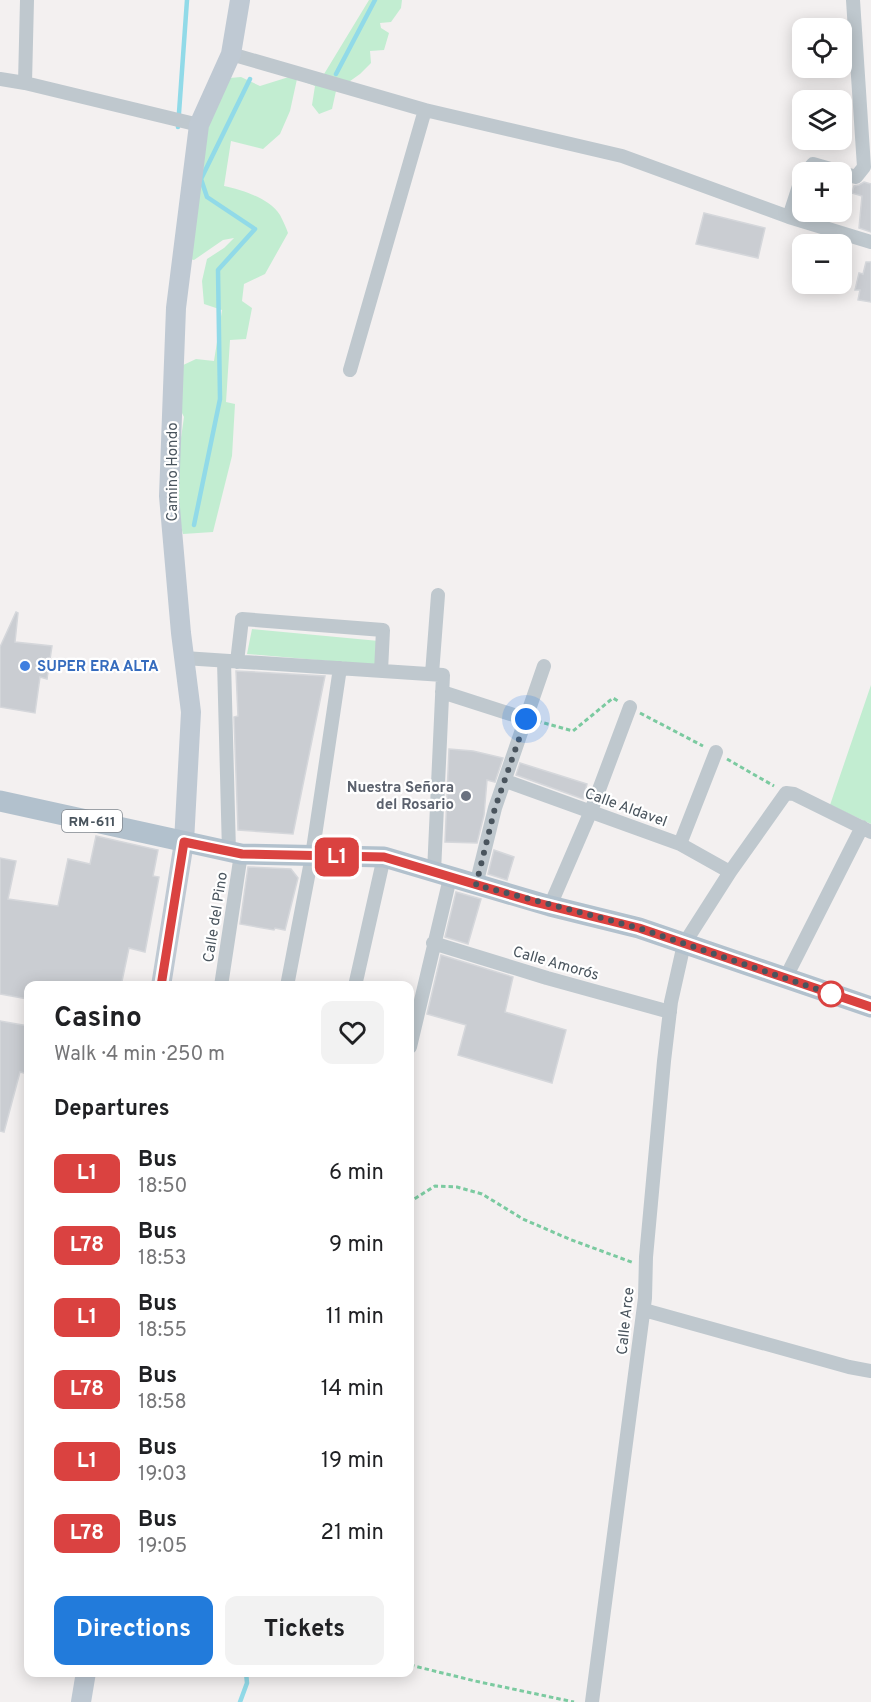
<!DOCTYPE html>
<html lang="en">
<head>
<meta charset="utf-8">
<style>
  :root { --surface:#fff; --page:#f2f2f2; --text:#202124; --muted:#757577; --accent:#227bdb }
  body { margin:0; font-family:Overpass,sans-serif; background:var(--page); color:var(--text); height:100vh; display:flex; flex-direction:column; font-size:22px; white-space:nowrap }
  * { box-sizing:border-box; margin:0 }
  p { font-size:20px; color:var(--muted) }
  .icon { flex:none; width:33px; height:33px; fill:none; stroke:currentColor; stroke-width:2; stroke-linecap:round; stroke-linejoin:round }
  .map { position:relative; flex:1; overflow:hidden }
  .side { position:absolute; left:24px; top:981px; width:390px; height:696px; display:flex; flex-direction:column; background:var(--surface); border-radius:12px; box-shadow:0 3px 15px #0003 }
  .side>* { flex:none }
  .badge { padding:0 12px; border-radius:9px; font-size:21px; line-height:39px }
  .buttons { position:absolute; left:792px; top:18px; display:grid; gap:12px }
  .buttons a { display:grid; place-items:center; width:60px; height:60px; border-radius:12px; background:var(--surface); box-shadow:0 3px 15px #0003; font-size:30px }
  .you { position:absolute; width:30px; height:30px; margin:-15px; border:4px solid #fff; border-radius:50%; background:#1a73e8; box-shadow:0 0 0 9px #1a73e833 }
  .map>.badge { position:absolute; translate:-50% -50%; box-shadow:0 0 0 3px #fff }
  h2 { padding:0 30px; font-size:22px; line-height:54px }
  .round { display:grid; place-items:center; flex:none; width:63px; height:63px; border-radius:12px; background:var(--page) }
  .head { display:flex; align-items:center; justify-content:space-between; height:102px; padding:0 30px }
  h1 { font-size:28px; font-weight:700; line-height:45px }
  .action { display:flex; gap:12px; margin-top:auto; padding:12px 30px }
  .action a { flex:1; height:69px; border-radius:12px; background:var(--accent); color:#fff; font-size:24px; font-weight:700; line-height:69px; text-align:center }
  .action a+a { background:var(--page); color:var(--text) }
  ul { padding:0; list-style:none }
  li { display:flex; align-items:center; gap:18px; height:72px; padding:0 30px }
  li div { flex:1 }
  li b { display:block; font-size:22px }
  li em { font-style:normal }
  li .badge { min-width:66px; font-weight:700; text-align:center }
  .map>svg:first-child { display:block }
</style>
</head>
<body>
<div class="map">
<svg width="871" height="1702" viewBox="0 0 871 1702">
  <rect width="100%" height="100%" fill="#f3f0f0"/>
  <path fill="#c2edd1" d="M369,0H402L401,8L391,22L380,23L381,28L389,33L384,50L370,51L371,63L360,74L336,91L332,109L319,114L312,105L315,86L297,79L290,111L280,134L263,149L231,141L224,186C242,190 269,198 280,215C283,221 286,227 288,233L265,274L244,284L242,301L252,308L246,339L230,340L226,402L235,404L232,456L213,532L183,534L176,508L177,466L184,417L177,403L179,367L196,359L214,361L222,310L204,304L202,281L207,259L224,248L234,238L223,240L194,260L185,258L204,125L230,78L241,77L260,86L292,76L318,84Z
    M252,629L379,641L376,665L247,654Z
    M871,685V824L830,805Z"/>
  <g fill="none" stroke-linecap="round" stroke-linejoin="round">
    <path stroke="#91dae8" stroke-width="4.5" d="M336,74L375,0
      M178,127L187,0
      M194,525L220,399L218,270L255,229L207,197L201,179L250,79
      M240,1702L247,1683L246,1672"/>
  </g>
  <path fill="#cacdd2" stroke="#d5d7db" stroke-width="1.5" d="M864,182L871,184V232L859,228L862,196L852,193L854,186L859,185Z
    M704,213L765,228L758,258L696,244Z
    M866,262H871V302L858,300L860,290H855L859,273L863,274Z
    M16,612L18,613L15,642L52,646L47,679L40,677L35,713L0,707V647Z
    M236,671L325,676L293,834L238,830L234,717L238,716Z
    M449,749L473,751L503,758L495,782L487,780L484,815L477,843L445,842Z
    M520,763L587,784L583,799L516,775Z
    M96,836L158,850L153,876L159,877L145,952L129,948L121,986H28V999L0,994V858L16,861L8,899L58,906L68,859L90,864Z
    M494,850L514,857L507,880L488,874Z
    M248,867L291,869L298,878L285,930L275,928L274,930L240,924Z
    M456,892L481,899L468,944L445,937Z
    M441,955L513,977L505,1012L566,1030L552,1083L458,1055L466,1025L427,1014Z
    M0,1021L28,1026V1074L20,1072L4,1132L0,1131Z"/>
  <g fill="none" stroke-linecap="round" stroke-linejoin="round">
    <path stroke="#7bcaa0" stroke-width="3" stroke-dasharray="4.5 3" stroke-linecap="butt" d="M640,713L703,746
      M537,721L573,731L613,698L618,701
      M727,759L774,786
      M410,1204L411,1201L435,1186L457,1187L482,1194L523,1219L569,1239L634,1263
      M410,1665L475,1681L574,1702"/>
    <path stroke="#bfc8ce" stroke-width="14" d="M27,0L25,83L199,125
      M231,54L425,110L622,156L789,217L871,242
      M0,79L25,83
      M806,172L813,164L841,172
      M842,173L856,177L864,167L853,0
      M789,217L802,177
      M350,370L425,110
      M184,658L443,675L434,872
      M224,661L229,852
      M237,662L242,619L383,630L381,671
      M432,674L438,595
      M442,692L526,719
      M506,781L680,844L730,872
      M680,844L716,752
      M476,885L495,808L544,666
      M550,906L591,811L630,707
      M433,943L547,978L670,1012
      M785,979L862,827
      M221,986L241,854
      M287,986L312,856L340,668
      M355,986L384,857
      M410,1047L450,878
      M644,1310L849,1367L871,1371
      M592,1702L645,1298L646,1257L664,1061L671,1002L684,944L730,872L786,793L794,794L871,832"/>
    <path stroke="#bfc9d3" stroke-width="20" d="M161,986L184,842L191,712L181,633L169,496L176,308L199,125L231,54L240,0
      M81,1702L86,1672"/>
    <path stroke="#b2c1cd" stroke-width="21" d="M0,801L241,854L384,857L550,906L639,928L871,1007"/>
  </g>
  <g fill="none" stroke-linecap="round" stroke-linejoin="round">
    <defs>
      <path id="line" d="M161,986L184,842L242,854L384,857L534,902L639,928L871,1007"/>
    </defs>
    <use href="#line" stroke="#fff" stroke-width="14"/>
    <use href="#line" stroke="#da4240" stroke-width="9"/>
    <path stroke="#49545d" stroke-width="6" stroke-dasharray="0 10.8" d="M526,719L495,808L476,885L639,928L831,994"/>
  </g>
  <circle fill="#3f7fe0" stroke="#fff" stroke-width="2" cx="25" cy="666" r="6"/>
  <circle fill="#6b7280" stroke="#fff" stroke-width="2" cx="466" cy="796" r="6"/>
  <circle fill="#fff" stroke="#da4240" stroke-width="3" cx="831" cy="994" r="12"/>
  <g text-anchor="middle" stroke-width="4.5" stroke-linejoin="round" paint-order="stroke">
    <rect fill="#fff" stroke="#80878e" stroke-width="1.5" x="62" y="810" width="60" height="22" rx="4.5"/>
    <g font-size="14" font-weight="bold" fill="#49545d">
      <text x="92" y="826">RM-611</text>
    </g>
    <g font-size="15" fill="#49545d" stroke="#fff">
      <text transform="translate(172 472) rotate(-90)" y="5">Camino Hondo</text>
      <text transform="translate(626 807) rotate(20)" y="5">Calle Aldavel</text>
      <text transform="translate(215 917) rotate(-81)" y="5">Calle del Pino</text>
      <text transform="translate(556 963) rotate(16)" y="5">Calle Amorós</text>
      <text transform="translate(625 1321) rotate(-84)" y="5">Calle Arce</text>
    </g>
    <g font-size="15" font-weight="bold" fill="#366cbe" stroke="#fff" text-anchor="start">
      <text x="37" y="671">SUPER ERA ALTA</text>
    </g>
    <g font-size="15" font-weight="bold" fill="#5b616d" stroke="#fff" text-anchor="end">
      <text x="454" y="792">Nuestra Señora<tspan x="454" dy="17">del Rosario</tspan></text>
    </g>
  </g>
</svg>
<div class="buttons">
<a><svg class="icon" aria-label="locate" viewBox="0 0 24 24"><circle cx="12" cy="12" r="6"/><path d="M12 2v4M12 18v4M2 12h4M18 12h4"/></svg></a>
<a><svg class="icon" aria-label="layers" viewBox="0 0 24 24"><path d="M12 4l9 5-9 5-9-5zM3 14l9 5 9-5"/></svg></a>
<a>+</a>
<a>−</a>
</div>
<div class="you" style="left:526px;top:719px"></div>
<b class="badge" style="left:337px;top:857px;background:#da4240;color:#fff">L1</b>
<section class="side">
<div class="head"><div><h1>Casino</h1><p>Walk · 4 min · 250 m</p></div><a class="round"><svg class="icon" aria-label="heart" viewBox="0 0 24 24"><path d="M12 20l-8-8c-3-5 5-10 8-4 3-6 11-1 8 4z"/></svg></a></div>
<h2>Departures</h2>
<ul>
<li><span class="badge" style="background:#da4240;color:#fff">L1</span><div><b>Bus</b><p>18:50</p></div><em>6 min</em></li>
<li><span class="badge" style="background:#da4241;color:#fff">L78</span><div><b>Bus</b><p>18:53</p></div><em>9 min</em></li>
<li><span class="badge" style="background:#da4240;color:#fff">L1</span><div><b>Bus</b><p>18:55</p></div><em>11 min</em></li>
<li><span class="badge" style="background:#da4241;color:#fff">L78</span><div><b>Bus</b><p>18:58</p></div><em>14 min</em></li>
<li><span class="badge" style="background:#da4240;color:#fff">L1</span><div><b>Bus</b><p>19:03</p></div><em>19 min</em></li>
<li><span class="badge" style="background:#da4241;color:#fff">L78</span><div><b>Bus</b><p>19:05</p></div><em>21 min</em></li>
</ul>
<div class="action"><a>Directions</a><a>Tickets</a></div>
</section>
</div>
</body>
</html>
